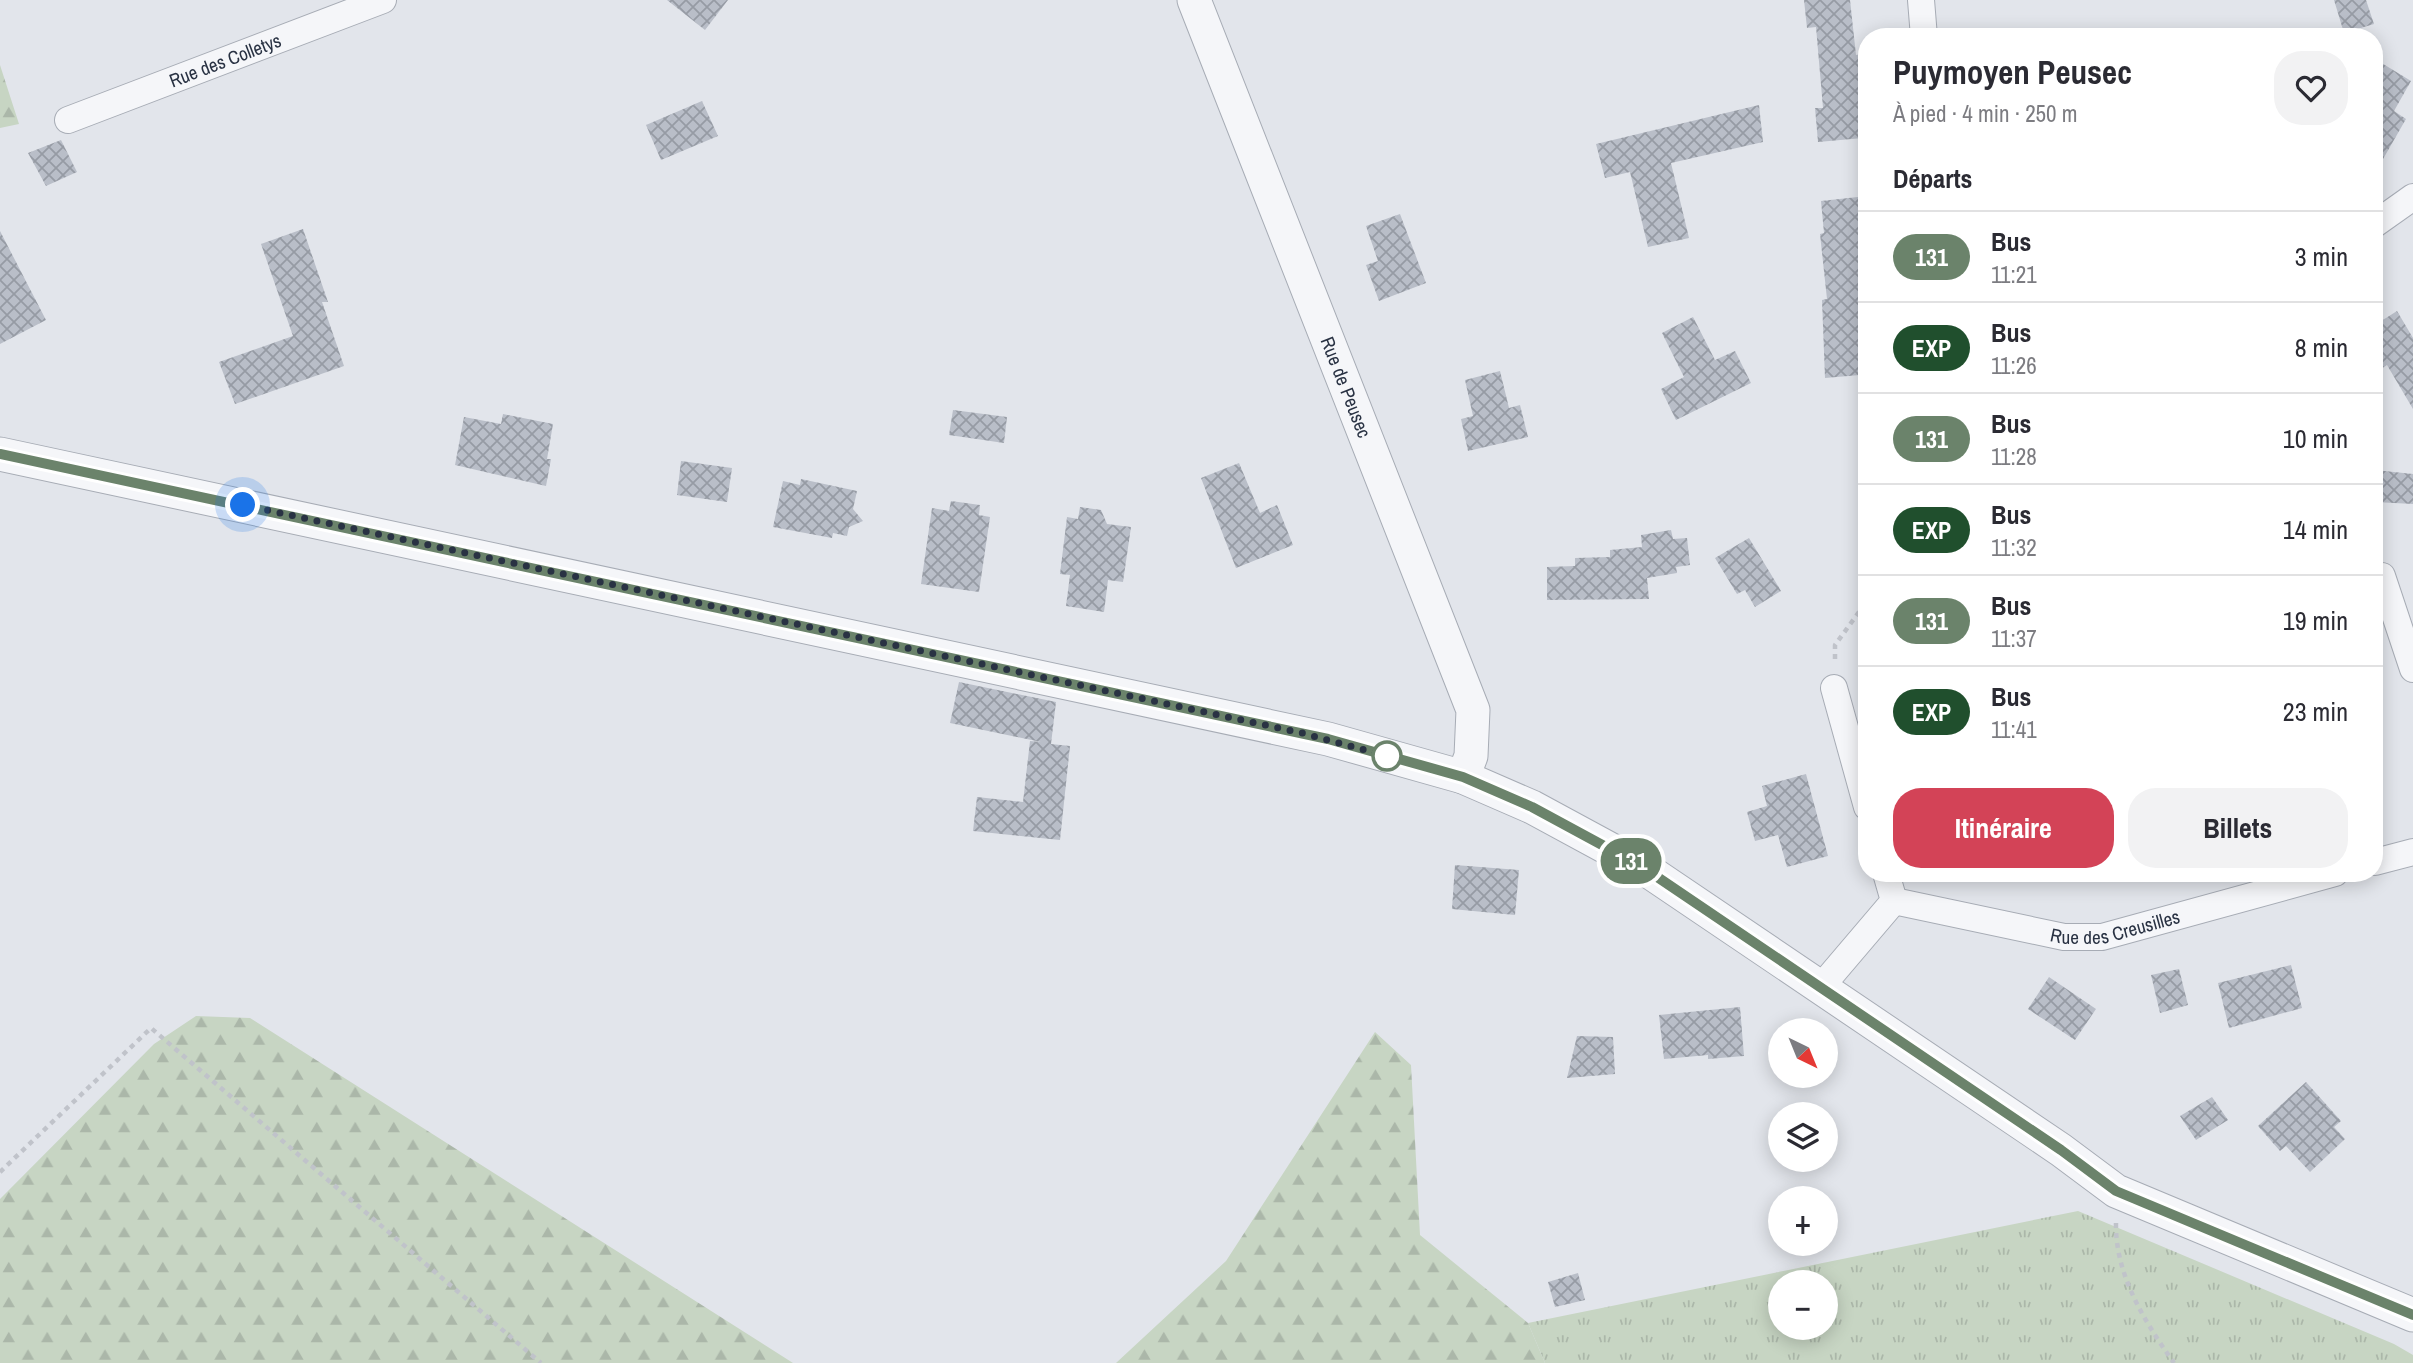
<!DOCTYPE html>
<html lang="fr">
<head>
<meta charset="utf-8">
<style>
  :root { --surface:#fff; --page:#f2f2f3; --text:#2b2b33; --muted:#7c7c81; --line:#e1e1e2; --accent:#d34357 }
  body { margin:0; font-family:"Archivo Narrow",sans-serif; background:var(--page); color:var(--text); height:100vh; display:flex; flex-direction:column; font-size:26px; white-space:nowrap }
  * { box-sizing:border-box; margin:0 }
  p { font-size:23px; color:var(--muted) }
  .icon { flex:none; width:38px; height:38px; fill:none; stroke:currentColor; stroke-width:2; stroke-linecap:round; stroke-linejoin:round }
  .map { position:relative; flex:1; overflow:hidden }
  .side { position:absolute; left:1858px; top:28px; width:525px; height:854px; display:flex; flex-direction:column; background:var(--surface); border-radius:28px; box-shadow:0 4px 18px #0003 }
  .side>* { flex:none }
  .badge { padding:0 14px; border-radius:23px; font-size:24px; line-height:46px }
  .needle { width:46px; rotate:137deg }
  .fabs { position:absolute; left:1768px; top:1018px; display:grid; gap:14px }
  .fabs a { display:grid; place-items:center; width:70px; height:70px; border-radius:50%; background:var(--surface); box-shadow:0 4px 18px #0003; font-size:35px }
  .you { position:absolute; width:35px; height:35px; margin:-18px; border:5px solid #fff; border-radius:50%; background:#1a73e8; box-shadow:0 0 0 10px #1a73e833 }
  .map>.badge { position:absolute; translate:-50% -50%; box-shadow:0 0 0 4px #fff }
  h2 { padding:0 35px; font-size:26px; line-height:63px }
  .round { display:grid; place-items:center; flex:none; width:74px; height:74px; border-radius:28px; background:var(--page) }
  .overview { display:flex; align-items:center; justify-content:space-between; height:119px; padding:0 35px }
  h1 { font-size:33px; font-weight:700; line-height:52px }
  .primary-button { display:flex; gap:14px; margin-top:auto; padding:14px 35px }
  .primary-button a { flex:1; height:80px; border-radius:28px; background:var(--accent); color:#fff; font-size:28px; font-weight:700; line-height:80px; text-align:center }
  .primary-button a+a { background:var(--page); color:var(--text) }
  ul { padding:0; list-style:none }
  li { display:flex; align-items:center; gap:21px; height:91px; padding:0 35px; border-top:2px solid var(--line) }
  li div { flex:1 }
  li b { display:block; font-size:26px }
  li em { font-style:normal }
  li .badge { min-width:77px; font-weight:700; text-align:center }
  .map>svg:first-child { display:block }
</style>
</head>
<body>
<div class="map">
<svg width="2413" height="1363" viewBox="0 0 2413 1363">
  <defs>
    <pattern id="grass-tufts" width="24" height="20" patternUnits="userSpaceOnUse" patternTransform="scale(1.75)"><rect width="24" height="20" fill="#c7d5c3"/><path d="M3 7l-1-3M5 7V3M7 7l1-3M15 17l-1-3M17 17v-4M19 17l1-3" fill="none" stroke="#abb7a9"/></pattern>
    <pattern id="forest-firs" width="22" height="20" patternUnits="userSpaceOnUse" patternTransform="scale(1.75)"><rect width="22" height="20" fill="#c7d5c3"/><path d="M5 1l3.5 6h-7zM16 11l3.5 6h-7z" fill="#abb7a9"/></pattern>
    <pattern id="building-cross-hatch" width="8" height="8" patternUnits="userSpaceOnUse" patternTransform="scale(1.75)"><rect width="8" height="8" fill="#b9bec8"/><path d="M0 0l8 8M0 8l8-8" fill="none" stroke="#969ba4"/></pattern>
  </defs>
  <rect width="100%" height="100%" fill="#e2e5eb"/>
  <path fill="url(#grass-tufts)" fill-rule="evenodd" d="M2078,1211L2394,1344L2413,1355V1363H1545L1528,1323ZM1780,1283H1825V1328H1780Z"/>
  <path fill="url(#forest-firs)" d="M0,65L19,124L0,128Z
    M196,1016L250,1018L793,1363H0V1199L154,1044Z
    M1375,1032L1411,1065L1420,1235L1528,1323L1545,1363H1116L1226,1261Z"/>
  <path fill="url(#building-cross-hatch)" d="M667,0H728L705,30Z
    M1804,0H1850L1856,55L1861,54L1865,105H1860L1863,138L1818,142L1815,108H1823L1816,27L1807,28Z
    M2334,0H2366L2374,24L2344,33Z
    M2375,59L2411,81L2394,111L2406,119L2375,173Z
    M702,101L718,136L661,160L646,125Z
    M1759,105L1763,142L1671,163L1689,238L1648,247L1630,172L1605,178L1596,144Z
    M61,140L77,172L46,186L28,153Z
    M1867,196V367L1860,368V375L1825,378L1822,300L1827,299L1820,234L1824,233L1821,201Z
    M1400,214L1426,283L1379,301L1366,265L1378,261L1366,226Z
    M303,229L328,302H322L344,366L235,404L219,362L293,336L261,244Z
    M0,231L46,320L0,344Z
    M2397,311L2413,338V409L2387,365L2375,373V325Z
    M1693,317L1715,360L1735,351L1751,383L1676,420L1661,389L1684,377L1662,333Z
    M1500,371L1509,408L1520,405L1528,437L1468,451L1461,419L1473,416L1465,380Z
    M953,410L1007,417L1004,443L949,435Z
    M503,414L553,424L547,459H551L546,486L455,465L464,417L501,424Z
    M681,461L732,468L727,502L677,495Z
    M1239,463L1260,513L1277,505L1293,545L1236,568L1201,478Z
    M2375,470L2413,474V504L2375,502Z
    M801,479L857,491L853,509L863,521L849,527L847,536L833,533L832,538L773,527L783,481L800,485Z
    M951,501L980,505L979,515L990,517L979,592L921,584L932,508L949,511Z
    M1080,507L1101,510L1107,524L1131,527L1123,582L1108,580L1104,612L1066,606L1070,575L1060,574L1067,517L1078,519Z
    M1671,530L1673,539L1687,538L1690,565L1676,567L1677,573L1647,578L1649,599L1547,600V567L1575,566V558L1610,557V550L1642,547L1641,535Z
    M1749,538L1781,591L1755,607L1745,590L1737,594L1715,558Z
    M959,682L1056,702L1051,744L1070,746L1060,840L973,831L977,797L1023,802L1030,741L1041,742L950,723Z
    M1806,774L1828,856L1787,867L1778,835L1755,841L1747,812L1767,806L1762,786Z
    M1455,865L1519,870L1515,915L1452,909Z
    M2291,965L2302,1008L2229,1028L2218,983Z
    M2179,969L2188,1005L2160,1013L2151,975Z
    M2049,977L2096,1009L2075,1040L2028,1009Z
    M1740,1007L1744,1056L1708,1059V1055L1664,1059L1659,1015Z
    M1577,1036L1613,1037L1615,1074L1567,1078Z
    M2306,1082L2341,1121L2334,1127L2345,1139L2310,1172L2286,1146L2280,1151L2258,1126Z
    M2212,1097L2228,1120L2196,1140L2180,1116Z
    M1578,1273L1585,1300L1555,1307L1548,1282Z"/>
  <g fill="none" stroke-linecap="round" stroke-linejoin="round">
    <defs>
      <g id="minor">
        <path d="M1921,0L1924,37"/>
        <path id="s1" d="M68,120L383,0"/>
        <path d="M2375,224L2413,197"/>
        <path d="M2382,576L2413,669"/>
        <path d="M1834,688L1867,807"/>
        <path d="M2375,862L2413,852"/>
        <path id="s2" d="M1894,901L2064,937H2102L2335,873"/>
        <path d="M1820,988L1894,901L1886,873"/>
      </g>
      <g id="tertiary">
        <path id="s3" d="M1194,0L1473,710L1471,756L1463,777"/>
        <path d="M0,454L1328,739L1463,777L1532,807L1641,866L2061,1150L2116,1191L2413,1315"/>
      </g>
    </defs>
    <use href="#minor" stroke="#a7acb5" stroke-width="28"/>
    <use href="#tertiary" stroke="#a7acb5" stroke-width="35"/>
    <path stroke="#c0c3ca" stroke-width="4.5" stroke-dasharray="5 5" stroke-linecap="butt" d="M1835,659V645L1867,601
      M0,1172L151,1028L541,1363
      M2116,1223C2115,1275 2145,1322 2174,1363"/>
    <use href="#minor" stroke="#f5f6f9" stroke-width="26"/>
    <use href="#tertiary" stroke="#f5f6f9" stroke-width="33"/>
  </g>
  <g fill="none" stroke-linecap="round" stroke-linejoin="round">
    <defs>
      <path id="line" d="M0,454L1328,739L1463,777L1532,807L1641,866L2061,1150L2116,1191L2413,1315"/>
    </defs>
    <use href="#line" stroke="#fff" stroke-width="16"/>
    <use href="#line" stroke="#6b836b" stroke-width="10"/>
    <path stroke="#293243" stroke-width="7" stroke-dasharray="0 12.6" d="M243,505L1302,733L1387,756"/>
  </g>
  <circle fill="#fff" stroke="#6b836b" stroke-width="3.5" cx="1387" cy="756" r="14"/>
  <g text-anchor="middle" stroke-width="7" stroke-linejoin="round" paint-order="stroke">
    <g font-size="19" fill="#293243" stroke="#f2f4f8">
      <text dy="7" stroke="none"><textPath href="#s1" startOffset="168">Rue des Colletys</textPath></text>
      <text dy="7" stroke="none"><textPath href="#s3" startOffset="416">Rue de Peusec</textPath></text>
      <text dy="7" stroke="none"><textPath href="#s2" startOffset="226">Rue des Creusilles</textPath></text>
    </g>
  </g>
</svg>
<div class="fabs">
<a><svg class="needle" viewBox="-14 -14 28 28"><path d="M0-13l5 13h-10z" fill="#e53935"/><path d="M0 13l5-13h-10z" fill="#7c7c81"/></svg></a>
<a><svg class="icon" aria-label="layers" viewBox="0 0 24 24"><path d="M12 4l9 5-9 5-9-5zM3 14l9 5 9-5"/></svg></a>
<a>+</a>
<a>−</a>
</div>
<div class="you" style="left:243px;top:505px"></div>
<b class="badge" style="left:1631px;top:861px;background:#6b836b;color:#fff">131</b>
<section class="side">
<div class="overview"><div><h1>Puymoyen Peusec</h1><p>À pied · 4 min · 250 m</p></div><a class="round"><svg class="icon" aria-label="heart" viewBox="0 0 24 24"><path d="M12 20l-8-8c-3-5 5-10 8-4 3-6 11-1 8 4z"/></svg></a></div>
<h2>Départs</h2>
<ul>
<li><span class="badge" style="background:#6b836b;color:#fff">131</span><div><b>Bus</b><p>11:21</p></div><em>3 min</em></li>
<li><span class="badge" style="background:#204f2d;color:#fff">EXP</span><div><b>Bus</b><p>11:26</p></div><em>8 min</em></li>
<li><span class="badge" style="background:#6b836b;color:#fff">131</span><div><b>Bus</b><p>11:28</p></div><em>10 min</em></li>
<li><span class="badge" style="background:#204f2d;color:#fff">EXP</span><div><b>Bus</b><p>11:32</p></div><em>14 min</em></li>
<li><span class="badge" style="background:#6b836b;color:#fff">131</span><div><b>Bus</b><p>11:37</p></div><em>19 min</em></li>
<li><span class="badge" style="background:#204f2d;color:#fff">EXP</span><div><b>Bus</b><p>11:41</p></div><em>23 min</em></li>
</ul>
<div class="primary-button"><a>Itinéraire</a><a>Billets</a></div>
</section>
</div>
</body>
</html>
